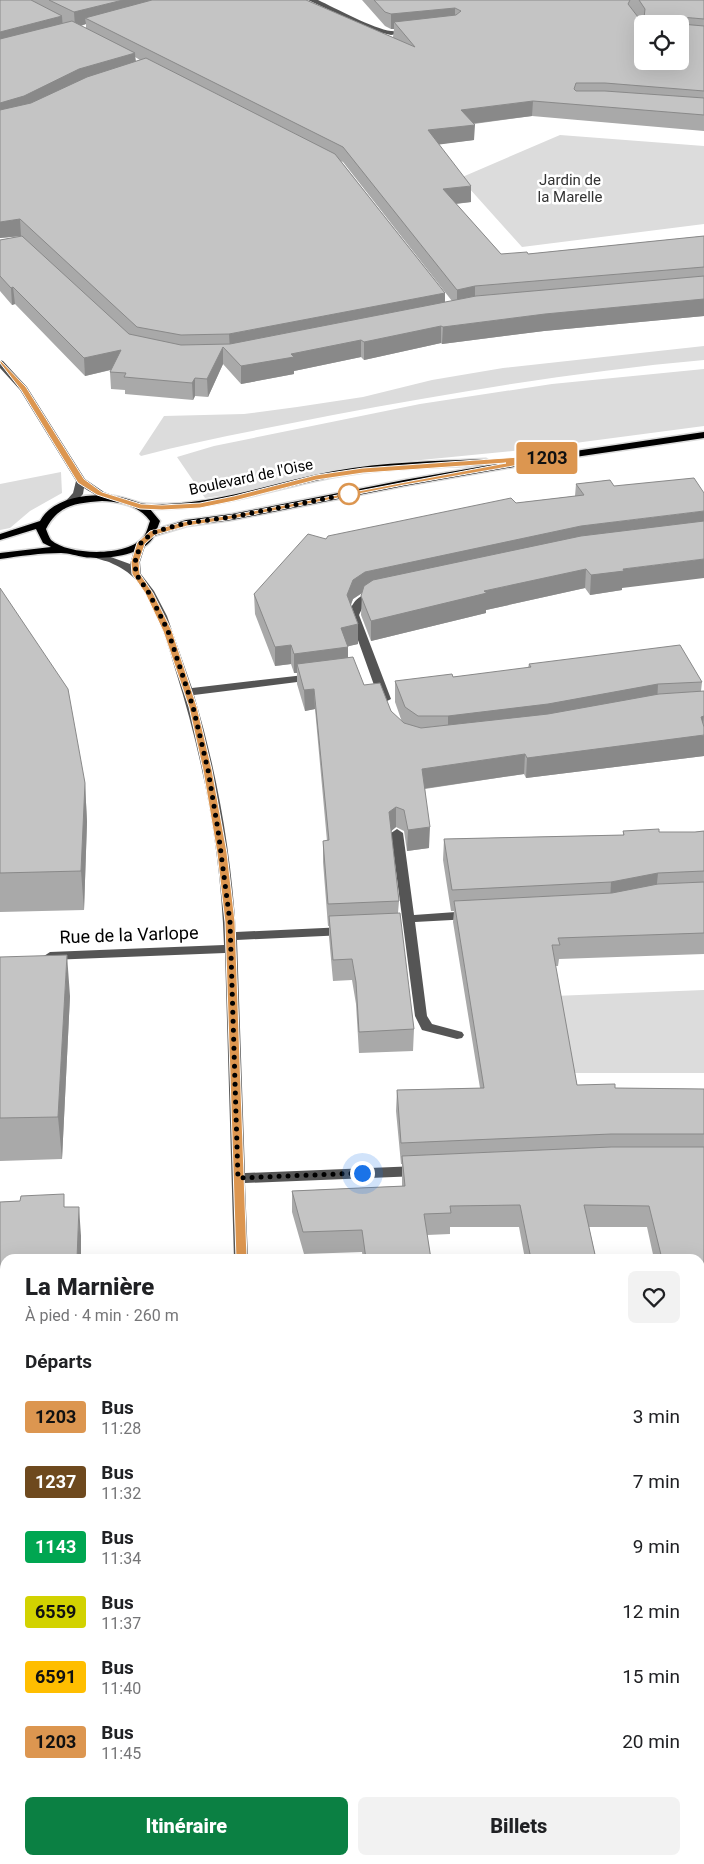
<!DOCTYPE html>
<html lang="fr">
<head>
<meta charset="utf-8">
<style>
  :root { --surface:#fff; --page:#f2f2f2; --text:#202124; --muted:#757577; --accent:#0b8043 }
  body { margin:0; font-family:Roboto,sans-serif; background:var(--page); color:var(--text); height:100vh; display:flex; flex-direction:column; font-size:19px; white-space:nowrap }
  * { box-sizing:border-box; margin:0 }
  p { font-size:16px; color:var(--muted) }
  .icon { flex:none; width:28px; height:28px; fill:none; stroke:currentColor; stroke-width:2; stroke-linecap:round; stroke-linejoin:round }
  .map { position:relative; flex:1; overflow:hidden }
  .side { position:absolute; left:0px; top:1254px; width:705px; height:611px; display:flex; flex-direction:column; background:var(--surface); border-radius:15px 15px 0 0; box-shadow:0 5px 20px #0002 }
  .side>* { flex:none }
  .badge { padding:0 10px; border-radius:4px; font-size:18px; line-height:32px }
  .fabs { position:absolute; left:634px; top:15px; display:grid; gap:10px }
  .fabs a { display:grid; place-items:center; width:55px; height:55px; border-radius:8px; background:var(--surface); box-shadow:0 5px 20px #0002; font-size:25px }
  .you { position:absolute; width:25px; height:25px; margin:-12px; border:4px solid #fff; border-radius:50%; background:#1a73e8; box-shadow:0 0 0 8px #1a73e833 }
  .map>.badge { position:absolute; translate:-50% -50%; box-shadow:0 0 0 2px #fff }
  h2 { padding:0 25px; font-size:19px; line-height:45px }
  .round { display:grid; place-items:center; flex:none; width:52px; height:52px; border-radius:8px; background:var(--page) }
  .summary { display:flex; align-items:center; justify-content:space-between; height:85px; padding:0 25px }
  h1 { font-size:24px; font-weight:800; line-height:38px }
  .primary-button { display:flex; gap:10px; margin-top:auto; padding:10px 25px }
  .primary-button a { flex:1; height:58px; border-radius:8px; background:var(--accent); color:#fff; font-size:20px; font-weight:800; line-height:58px; text-align:center }
  .primary-button a+a { background:var(--page); color:var(--text) }
  ul { padding:0; list-style:none }
  li { display:flex; align-items:center; gap:15px; height:65px; padding:0 25px }
  li div { flex:1 }
  li b { display:block; font-size:19px }
  li em { font-style:normal }
  li .badge { min-width:55px; font-weight:700; text-align:center }
  .map>svg:first-child { display:block }
</style>
</head>
<body>
<div class="map">
<svg width="704" height="1864" viewBox="0 0 704 1864">
  <rect width="100%" height="100%" fill="#fff"/>
  <path fill="#dcdcdc" d="M560,135L704,146V224L522,247L460,178Z
    M704,346V360C580,371 456,392 333,415C269,428 204,439 141,456L139,454L164,416L244,414L297,407L363,397L432,380L503,368Z
    M704,369V426L522,450L360,466L304,476L239,493L205,498L177,457L214,446L420,404L552,384Z
    M61,472L62,493L30,511L10,528L0,530V484Z
    M704,990V1073H569L554,996Z"/>
  <g fill="none" stroke-linecap="round" stroke-linejoin="round">
    <defs>
      <path id="major" d="M704,432V438L548,461L404,486L232,520L187,526L154,536C145,556 103,560 84,557C77,556 69,553 61,553C41,553 20,556 0,559V553L51,547L43,543L36,529L0,540V534L40,521C53,497 89,493 114,496C123,497 131,500 140,503C148,505 159,504 167,504C224,502 278,481 334,471C384,462 435,461 486,459L491,462L486,465C435,467 384,468 334,477C272,489 214,511 150,509L160,521L157,529L186,520L232,514L404,480L548,455ZM102,501C121,502 138,505 150,521C148,526 147,532 144,536C130,557 69,556 51,540C49,537 47,532 46,529C58,505 76,503 102,501Z"/>
    </defs>
    <use href="#major" stroke="#dbdbdb" stroke-width="3"/>
    <path fill="#555" fill-rule="evenodd" d="M308,0H318C335,8 374,29 391,31C399,32 407,27 414,31L391,35L374,31Z
      M0,360L3,361L27,387L85,479L104,492L118,497V501C106,503 94,494 84,488L83,494L73,505H65L64,503L73,493L76,481L20,390L0,368Z
      M141,540L146,543L140,562L141,574L154,591L167,616L192,688L313,674L319,677L313,680L194,695C217,772 231,851 236,932L345,927L351,931L345,935L237,940L245,1173L418,1166L423,1168L425,1171L423,1174L418,1176L245,1183L248,1259H234L225,953L50,960L44,956L50,952L224,945C221,853 204,761 176,672C167,642 157,606 137,581C129,572 120,567 109,562C103,560 96,559 92,555L97,552L130,564L136,543Z
      M377,590L382,593L381,595L365,602L359,615L391,699L385,702L379,699L349,615C352,599 362,594 377,590Z
      M397,829L403,833L414,915L470,911L476,915L470,919L415,922L427,1016L432,1024L462,1032L464,1035L462,1038L457,1039L422,1030L415,1016L391,833Z
      M704,1315V1325L700,1326V1316Z
      M327,1860H345L346,1864H328Z
      M648,1860H666L668,1864H650Z"/>
    <use href="#major" fill="#000" fill-rule="evenodd"/>
  </g>
  <path fill="#a9a9a9" fill-rule="evenodd" d="M0,0H306L394,38L393,37L394,29H391L385,26L362,0H704V131L532,116L474,124V140L439,144L471,202L456,204L501,254H528L704,236V316L544,331L442,344L441,343L364,360L361,357L294,371V374L241,384L223,364L208,397L195,396L193,400L125,394V390L111,389L110,372L111,370L85,376L15,304L12,305L0,291V240L21,236L0,238ZM86,24V28L81,26ZM135,57L140,60L136,61ZM341,161L343,162L452,301L445,302V293Z
    M610,480L622,590L590,595L585,588L486,610V613L371,641L361,615L362,593L353,599L351,605L358,624V644L348,646V658L364,685L402,722L395,702V681L453,677L528,668L529,664L702,682L701,691H704V756L526,778L524,774L425,789L429,848L407,851L404,831L396,827L391,831L399,901L398,913L414,1029L413,1051L359,1053L356,1004L352,980L333,981L329,937V926H328L323,862V841H327L315,709L305,711L297,684V673H294L291,664L275,666L255,614L254,594L326,539L516,503L575,496L576,484Z
    M0,588L85,783L87,822L84,910L0,912Z
    M623,831L659,832H695L704,831V954L559,959L558,966H555L577,1085L615,1088L704,1089V1301L700,1302V1259H654L647,1227H589L596,1259H525L519,1227H450V1234L427,1235L431,1259H363L362,1252L304,1254L292,1212V1191L402,1186V1164H401L396,1111L397,1090L480,1088L453,922L454,911H451L443,860L444,839L623,835Z
    M0,957L70,996L62,1159L0,1161Z
    M20,1201L65,1207L81,1236V1259H5V1520L0,1521V1202Z
    M470,1860H583L585,1864H471Z"/>
  <path fill="#898989" d="M123,0H180L85,18L86,24L75,27L74,12Z
    M455,8V22H394V29H391V14Z
    M62,16L63,30L0,47V32Z
    M135,53L136,68L0,119V103L79,69Z
    M533,101L532,116L461,125V110Z
    M475,125L474,140L428,146V130Z
    M471,186V202L443,205V189Z
    M20,219L21,236L0,238V222Z
    M475,286V303L457,307V290Z
    M13,287L15,304L12,305L11,288Z
    M445,293V310L230,351L229,334Z
    M704,299V316L544,331L442,344L443,327L545,314Z
    M441,326V343L364,360V342Z
    M361,340V357L294,371V374L241,384V366L291,354Z
    M223,347V364L208,397L207,379Z
    M121,350L122,367L85,376L84,358Z
    M195,378V396L193,400L192,383Z
    M704,511V530L365,591L353,599L347,614V595L353,580L365,572L581,526Z
    M704,559V578L622,588V590L590,595L591,575L623,569Z
    M586,569L585,588L486,610V613L371,641V621L484,591Z
    M358,624V644L341,648V628Z
    M291,645V664L275,666V647Z
    M348,647V667L297,664V673H294V654Z
    M658,684L657,704L448,737V716Z
    M314,689L315,709L305,711L304,690Z
    M704,716L702,736L704,735V756L526,778L527,758Z
    M525,754L524,774L421,789L422,769Z
    M85,783L87,822L84,910L81,871Z
    M396,807V827L389,833V812Z
    M430,827L429,848L407,851L408,830Z
    M658,873L656,893L610,902L611,882Z
    M67,955L70,996L62,1159L58,1117Z
    M79,1207L81,1236V1259H77Z"/>
  <path fill="#c4c4c4" stroke="#898989" fill-rule="evenodd" d="M0,0H31L62,16L0,32Z
    M49,0H123L74,12Z
    M152,0H306L415,47L394,22L456,15L461,11L455,8L391,14L385,12L374,0H630L628,4L638,17L644,18L645,9L639,0H704V19L681,17L679,18L681,24L704,26V91L605,83H576L574,89L576,91H605L704,98V115L533,101L461,110L475,125L428,130L471,186L443,189L501,254L527,252L528,254L704,236V267L475,286L457,290L343,147L85,18ZM642,24H680V61H642Z
    M72,21L135,53L79,69L24,96L0,103V39Z
    M146,58L335,154L445,293L229,334L181,335L137,327L20,219L0,222V110L31,103L87,77Z
    M22,236L129,334L181,345L230,344L476,296L704,276V299L545,314L443,327L441,326L364,342L361,340L291,354L294,357L241,366L223,347L207,379L195,378L192,383L124,377L126,373L110,372L121,350L84,358L13,287L11,288L0,276V240Z
    M694,478L704,493V511L581,526L365,572L353,580L347,595L358,624L341,628L348,647L294,654L291,645L275,647L254,594L308,534L326,539L328,536L511,498L516,503L584,495L576,484L610,480L614,486Z
    M704,521V559L623,569L624,571L591,575L586,569L484,591L487,593L371,621L361,596L364,586L373,580L581,536Z
    M0,588L68,689L85,783L81,871L0,873Z
    M680,645L702,682L658,684L548,704L448,716H418L405,707L395,681L452,674L453,677L531,667L529,664Z
    M353,657L364,685L380,683L391,711L404,723L421,728L548,714L659,694L704,691V716L701,717L704,727V735L527,758L525,754L422,769L430,827L408,830L404,810L396,807L389,812L399,901L328,904L323,841L329,840L314,689L304,690L297,664Z
    M659,829V832H695L704,831V871L658,873L611,882L452,890L444,839L624,835L623,831Z
    M704,882V933L558,938L560,945H552L577,1085L615,1084V1088L704,1089V1134H611L401,1143L397,1090L484,1088L454,901L612,893L658,884Z
    M400,913L414,1029L359,1032L356,982L352,959L333,960L329,916Z
    M67,955L58,1117L0,1118V957Z
    M611,1147H704V1280H700V1259H662L649,1206L584,1205L596,1259H531L520,1205L450,1206L451,1213L424,1214L431,1259H366L362,1230L303,1232L292,1191L405,1186L402,1156Z
    M64,1194V1207H79L77,1259H5V1490L0,1491V1202L20,1201L21,1196Z
    M5,1798V1860H134L135,1864H0V1799Z
    M477,1860H583L585,1864H478Z"/>
  <path fill="#dc9650" stroke="#fff" d="M0,360L26,387L84,479L102,492L141,504L162,505L200,503L234,496L316,475L363,468L548,455L552,458L548,460L404,485L232,519L187,526L155,535L145,544L139,562L140,574L153,593L172,631L197,707L212,770L227,853L235,922L247,1259L241,1263L236,1259L225,922L217,853L203,770L189,707L163,631L145,593L132,574L131,562L137,543L150,531L183,522L232,515L506,463L363,473L316,480L234,501L200,508L162,510L140,509L97,495L78,483L21,390L0,363Z"/>
  <g fill="none" stroke-linecap="round" stroke-linejoin="round">
    <path stroke="#000" stroke-width="5" stroke-dasharray="0 9" d="M349,494L232,517L186,523L164,529L152,533L141,543L135,562L136,574L149,593L168,631L193,707L208,770L218,830L230,922L238,1178L362,1173"/>
  </g>
  <circle fill="#fff" stroke="#dc9650" stroke-width="2.5" cx="349" cy="494" r="10"/>
  <g text-anchor="middle" stroke-width="5" stroke-linejoin="round" paint-order="stroke">
    <g font-size="15" fill="#333" stroke="#fff">
      <text x="570" y="185">Jardin de<tspan x="570" dy="17">la Marelle</tspan></text>
    </g>
    <g font-size="15" fill="#000" stroke="#fff">
      <text transform="translate(251 477) rotate(-12)" y="5">Boulevard de l'Oise</text>
    </g>
    <g font-size="18" fill="#000" stroke="#fff">
      <text transform="translate(129 935) rotate(-2)" y="6">Rue de la Varlope</text>
    </g>
  </g>
</svg>
<div class="fabs">
<a><svg class="icon" aria-label="locate" viewBox="0 0 24 24"><circle cx="12" cy="12" r="6"/><path d="M12 2v4M12 18v4M2 12h4M18 12h4"/></svg></a>
</div>
<div class="you" style="left:362px;top:1173px"></div>
<b class="badge" style="left:547px;top:458px;background:#dc9650;color:#111">1203</b>
<section class="side">
<div class="summary"><div><h1>La Marnière</h1><p>À pied · 4 min · 260 m</p></div><a class="round"><svg class="icon" aria-label="heart" viewBox="0 0 24 24"><path d="M12 20l-8-8c-3-5 5-10 8-4 3-6 11-1 8 4z"/></svg></a></div>
<h2>Départs</h2>
<ul>
<li><span class="badge" style="background:#dc9650;color:#111">1203</span><div><b>Bus</b><p>11:28</p></div><em>3 min</em></li>
<li><span class="badge" style="background:#6e491e;color:#fff">1237</span><div><b>Bus</b><p>11:32</p></div><em>7 min</em></li>
<li><span class="badge" style="background:#00a651;color:#fff">1143</span><div><b>Bus</b><p>11:34</p></div><em>9 min</em></li>
<li><span class="badge" style="background:#d2d200;color:#111">6559</span><div><b>Bus</b><p>11:37</p></div><em>12 min</em></li>
<li><span class="badge" style="background:#ffbe00;color:#111">6591</span><div><b>Bus</b><p>11:40</p></div><em>15 min</em></li>
<li><span class="badge" style="background:#dc9650;color:#111">1203</span><div><b>Bus</b><p>11:45</p></div><em>20 min</em></li>
</ul>
<div class="primary-button"><a>Itinéraire</a><a>Billets</a></div>
</section>
</div>
</body>
</html>
